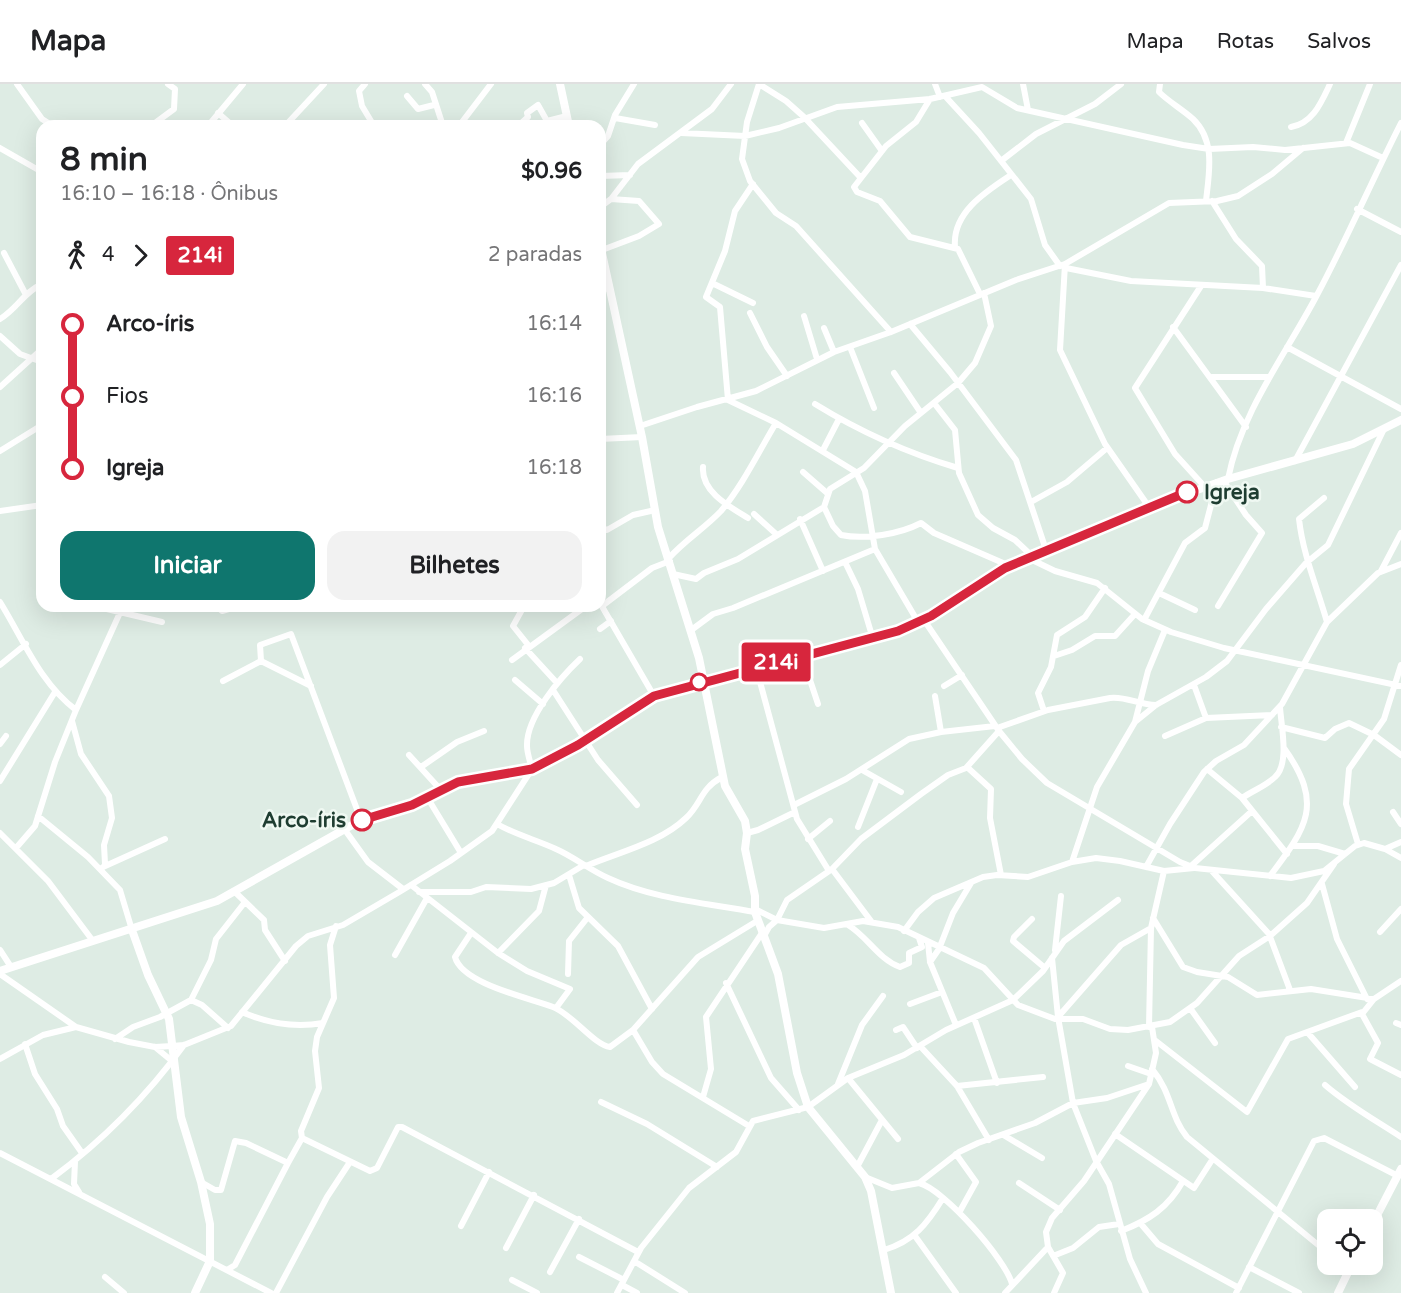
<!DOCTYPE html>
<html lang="pt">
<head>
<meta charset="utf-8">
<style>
  :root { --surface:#fff; --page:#f2f2f2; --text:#202124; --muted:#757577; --line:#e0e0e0; --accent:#0f766e }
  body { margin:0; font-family:"Varela Round",sans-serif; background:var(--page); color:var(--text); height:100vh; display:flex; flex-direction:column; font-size:22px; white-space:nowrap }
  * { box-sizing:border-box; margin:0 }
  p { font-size:20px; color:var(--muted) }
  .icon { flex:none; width:33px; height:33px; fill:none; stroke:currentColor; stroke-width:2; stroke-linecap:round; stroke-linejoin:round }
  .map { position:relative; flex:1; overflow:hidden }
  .sheet { position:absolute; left:36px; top:36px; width:570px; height:492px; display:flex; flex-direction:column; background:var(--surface); border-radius:18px; box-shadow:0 6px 24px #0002 }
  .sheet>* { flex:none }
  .badge { padding:0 12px; border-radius:4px; font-size:21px; line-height:39px }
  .fabs { position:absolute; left:1317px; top:1125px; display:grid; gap:12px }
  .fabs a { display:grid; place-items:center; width:66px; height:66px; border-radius:12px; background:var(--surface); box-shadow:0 6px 24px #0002; font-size:30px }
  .map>.badge { position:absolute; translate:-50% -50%; box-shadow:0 0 0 3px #fff }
  .legs { display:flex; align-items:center; gap:9px; height:66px; padding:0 24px; font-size:20px }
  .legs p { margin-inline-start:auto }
  .overview { display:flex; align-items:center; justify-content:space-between; height:102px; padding:0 24px }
  h1 { font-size:33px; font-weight:800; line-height:45px }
  .action { display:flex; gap:12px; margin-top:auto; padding:12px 24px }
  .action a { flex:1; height:69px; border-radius:18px; background:var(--accent); color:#fff; font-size:24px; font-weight:800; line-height:69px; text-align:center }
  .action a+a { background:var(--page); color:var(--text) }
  ul { padding:0 24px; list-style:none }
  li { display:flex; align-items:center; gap:21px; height:72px; font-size:22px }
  li i { display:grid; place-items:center; width:9px; height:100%; margin:0 8px; background:currentColor }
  li i::after { content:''; width:15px; height:15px; margin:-8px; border:4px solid; border-radius:50%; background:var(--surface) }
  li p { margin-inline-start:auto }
  li:first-child i { background:linear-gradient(#0000 50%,currentColor 0) }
  li:last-child i { background:linear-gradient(currentColor 50%,#0000 0) }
  header { display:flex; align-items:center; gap:36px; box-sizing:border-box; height:84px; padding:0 30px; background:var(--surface); border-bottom:2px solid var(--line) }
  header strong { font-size:28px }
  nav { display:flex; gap:33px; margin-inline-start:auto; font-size:21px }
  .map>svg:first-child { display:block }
</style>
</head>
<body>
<header>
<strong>Mapa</strong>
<nav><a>Mapa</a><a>Rotas</a><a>Salvos</a></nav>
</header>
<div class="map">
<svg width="1401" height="1209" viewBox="0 0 1401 1209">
  <rect width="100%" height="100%" fill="#deece4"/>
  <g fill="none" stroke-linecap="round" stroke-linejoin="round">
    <path stroke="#fff" stroke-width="6" d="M17,0L42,35L53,42
      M365,0L359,7L362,22L374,42
      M425,0L432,8L443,42
      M759,0L747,38L742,75L750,97L776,129L796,142L891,248
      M759,0L786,17L804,33L860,93
      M935,0L940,13
      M1023,0L1028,26
      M1160,0L1159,8C1169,18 1182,25 1193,35C1216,57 1209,89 1206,117
      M407,12L418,25L434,21
      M945,12L979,49L1031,115L1045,161L1060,182
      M930,15L916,38L886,62L854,103L857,108L880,117L910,153L958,165L980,210
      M218,29L233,42
      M615,34L655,41
      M862,39L882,67
      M151,42L174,25L175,5L168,0
      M208,42L243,0
      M285,42L324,0
      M459,42L491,0
      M518,42L528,33L527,29L538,21L547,37L567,32
      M1291,43C1313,39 1321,19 1330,0
      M681,49L745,52L779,44L837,23L930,15L982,3L1017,24L1183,61L1209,65L1253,63L1285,66L1350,59L1383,74
      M1346,59L1370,0
      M600,61L608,52L615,31L634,0
      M0,64L42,88
      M1001,77L1036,50L1095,20L1121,0
      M600,92L630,91
      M753,100L735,127L725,167L706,213L720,223L728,316L776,339L856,388L865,407L875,465L918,538
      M1212,117L1236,155L1262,182L1263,204
      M600,123L611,115L638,80L712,25L731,0
      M1357,125L1401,148
      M955,163C952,129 985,108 1011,91
      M602,166L639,152L659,140L639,117L611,115
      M4,169L25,209
      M1065,180L1060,266L1105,360L1149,423
      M1066,184L1131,197L1263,204L1316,212
      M712,199L753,219
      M1201,202L1135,304L1175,370L1204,402
      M600,209L609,202
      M984,209L991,242L975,279L958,299L905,342L864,384L830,405L824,423L833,442L841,451C865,456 900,450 921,439L934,449L1010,482
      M750,229L767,263L787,292
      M804,232L817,275
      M0,235C17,225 24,208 42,200
      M910,240L950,288L1016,376L1046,466
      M1173,243L1246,343
      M824,244L834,268
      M0,252L20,270L42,278
      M850,263L874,324
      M1287,263L1401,325
      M894,289L921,329
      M1212,293H1269
      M0,303L42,265
      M934,319L955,346L959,389L978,431L993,444L1015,456L1032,472
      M815,320C859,347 907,369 958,384
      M640,342L697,323L756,307L834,268L891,248L1016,196L1065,180L1169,119L1217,117L1238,112L1272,90L1303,64
      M600,355L642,353
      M823,366L839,335
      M0,367L42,341
      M1295,377L1401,181
      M703,383C701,408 730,423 748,434
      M803,388L827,409
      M1228,395C1241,328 1286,270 1317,211C1347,155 1372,96 1401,39
      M1324,414L1299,435C1303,471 1317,503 1327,538
      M1031,418L1067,398L1107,364
      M0,427L42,421
      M754,430L776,450
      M800,435L823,487
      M600,443L607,446L633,431L655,426
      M669,474C685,456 705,444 721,427C743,401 759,367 776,339
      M1028,474L1055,487L1097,499L1142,535L1171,548L1224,564L1401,602
      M845,478L858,505L873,555
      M1381,487L1401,449
      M673,490L696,495L704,489L738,475L824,423
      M1159,509L1195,526
      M0,518C23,555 40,599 76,626
      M600,519L654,612
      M94,522L162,538
      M216,522L222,527L239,522
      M524,522L513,542L529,562
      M602,522L652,484L670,477
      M1218,522L1262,449L1246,431L1223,396
      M924,536L999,647L1022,675L1047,699L1180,778L1195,784L1291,794L1324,787L1355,762L1364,759L1385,765L1401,774
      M1144,536L1185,459L1205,444L1217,398
      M600,545L611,537
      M690,547L713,530L733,524L875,465
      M525,564L557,599
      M802,572L818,620
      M1054,572L1072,566L1095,552H1115L1135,530
      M512,576L586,522
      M261,577L311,602
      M0,581L26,560
      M756,583L797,735L829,787
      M515,596L543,620
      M223,597L261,577L260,561L291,550L361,736
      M1194,601L1206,634
      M944,602L962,591
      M553,606L598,676L637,721
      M935,612L941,648
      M1044,627L1038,609L1051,583L1057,551L1085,533L1105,504
      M72,637L81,670L109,712L112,734L104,761L105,780
      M1135,638L1156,621L1206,593L1227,577L1266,525L1306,479L1328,461L1384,345
      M1281,643L1325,654L1335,645L1349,639L1374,651L1401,671
      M997,644L1048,626L1110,614C1126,612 1139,621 1156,621
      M1165,652L1206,634L1272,631
      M0,660L6,652
      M409,671L440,705
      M421,683L457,658L484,647
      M967,683L991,705L990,734L1001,791
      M1207,685L1242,714L1287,770
      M862,686L901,708
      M0,697L55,608
      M427,713L461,769
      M1242,714C1252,707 1266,702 1275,693C1290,680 1281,641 1280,623
      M794,721L846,695L909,655L941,648L995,642
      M1393,728L1401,740
      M38,732L88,773L120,806L132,846
      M497,740C516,751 537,756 556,765C574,773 590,786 608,794C653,815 706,819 755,828
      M858,743L877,695
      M345,746L368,778L403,805
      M0,749L48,797L93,857
      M747,749L758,746L795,728
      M808,755L830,737
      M1358,760L1346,720L1349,685L1384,635L1401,581
      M1292,762H1318L1345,770
      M16,764L35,742L55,678L76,626L123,522
      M1385,765L1401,758
      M1072,778L1097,703L1135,638L1148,587L1165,546
      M586,782C619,768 660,759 686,734C702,719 700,705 722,693
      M1191,782L1252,727
      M103,783L165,755
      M1146,783L1170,740L1204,688L1216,677L1244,661L1282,620L1327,538L1378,489L1401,480
      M832,785L871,837
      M1211,786L1269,850L1290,906
      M569,791L579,824L618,862L652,925
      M1270,792C1307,743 1324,720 1284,664
      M1322,800L1337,855L1367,915
      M411,801L498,869L527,887L570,905L556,924
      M235,808L264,836L265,846L285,877
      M419,808H471L486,803L531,805L554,799L584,781
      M755,825L777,836L824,844L863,837L898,843L984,884L1018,921L1055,935H1083L1110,945L1128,946L1170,938L1197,919L1239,872L1270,852L1307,819L1334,780
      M1153,834L1183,883L1197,888L1228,893L1257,911L1311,905L1374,915
      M1032,835L1014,853L1013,857L1045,884
      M848,841C867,852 878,875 900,883L909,879V869L922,863L919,854
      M904,847L918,828L934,814L983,793L997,791L1028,793L1072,778L1096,774L1120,777L1164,787L1194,784
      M1380,848L1401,825
      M471,849L455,873C462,900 530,914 553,923C572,930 594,961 610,963L633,946L698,873L757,837
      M764,852L769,843L777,836L787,816L832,785L861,755L921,710L948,691L966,684L999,647
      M928,859L930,878L956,941
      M0,866L11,883
      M1055,866L1061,812
      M498,869L539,827L546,801
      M395,871L427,814
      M1052,874L1058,933L1073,1019L1096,1077L1109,1100L1130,1175L1146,1209
      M930,878L939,865L953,829L971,799
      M0,890L76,943L129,958L155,963L172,962L184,961L231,942L296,862L308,852L343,841L401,807L450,777L492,747L532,685C530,677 527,669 527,662C526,633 561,593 580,575
      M568,890L569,857L588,833
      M1401,897L1374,915L1362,930L1378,959L1370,975L1401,991
      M726,899L771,994L799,1026
      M191,916L202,921L228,944
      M910,920L942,908
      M1190,924L1215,959
      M242,928C269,940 294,944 323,939
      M1058,933L1121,861L1151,844
      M974,934L997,999
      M1396,939L1401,941
      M1149,943L1151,844L1164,787
      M633,946L652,978L663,990L749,1042
      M896,946L903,943L917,964
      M1308,949L1355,1003
      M115,955L133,943L160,933L191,916L211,876L216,855L245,818
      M1156,957L1247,1028L1288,955L1362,928
      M25,960L35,990L57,1025L63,1042L82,1069
      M920,962L957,1002L989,1056
      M155,963L172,977
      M0,975L43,951L76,943
      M1128,982L1151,990
      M1152,985C1172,1009 1170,1032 1187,1053L1328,1169
      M848,994L898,1055
      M838,1000L862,941L883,912
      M1325,1001C1348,1021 1375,1036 1401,1053
      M957,1002L1043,993
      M703,1013L711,985L706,933L762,849
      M601,1018L647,1040L717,1083
      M1115,1050L1194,1104L1212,1076
      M1005,1052L1042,1074
      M302,1054L370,1087L377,1084L398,1043H402L638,1168
      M0,1069L271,1209
      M956,1070L976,1098L960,1127
      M75,1077L74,1100L79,1108
      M857,1083L882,1036
      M865,1093L892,1104L919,1099L959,1068L978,1059L1035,1039L1073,1019L1107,1014L1149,1000
      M51,1095C101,1058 147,1012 184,961
      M201,1098L215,1106H221L235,1057L246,1059L288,1079L302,1054L301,1047L319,1004L315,967L317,953L334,914L330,861L336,842
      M919,1099C944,1105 1006,1176 1012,1200
      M1019,1099L1060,1126
      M1141,1140L1158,1160L1239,1204
      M461,1142L489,1088
      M1121,1147C1149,1136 1168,1124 1183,1097
      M915,1152L956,1209
      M506,1164L534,1111
      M884,1166C914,1157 927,1140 943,1114
      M1053,1172L1073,1164L1099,1143L1119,1140
      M579,1173L624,1196
      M634,1177L685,1209
      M1249,1183L1299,1209
      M227,1186L235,1181L288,1079
      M550,1188L579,1135
      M105,1193L124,1209
      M512,1196L537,1209
      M622,1201L637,1209
      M276,1209L327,1113L350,1078
      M617,1209L641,1164L689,1104L736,1068L753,1037L808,1023L848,994L904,971L946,946L1013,916L1043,887L1064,857L1118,816
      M1005,1209L1048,1163
      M1054,1209L1063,1189L1048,1163L1046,1148L1052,1134L1084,1097L1149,1000L1156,969L1152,943
      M1236,1209L1314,1057L1324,1054L1398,1092"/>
    <path stroke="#fff" stroke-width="8" d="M560,0L569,42
      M600,160L642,353L658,443L699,574L725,702L745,737L747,749L745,765L755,812V828L778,890L797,989L808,1023L865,1093L871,1107L891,1209
      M132,846L148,891L169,935L181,1033L201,1098L210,1140V1177L195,1209
      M0,887L217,817L361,736L412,721L447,702L532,685L578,661L654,612L898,547L931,532L1005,484L1149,423L1228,395L1353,360L1401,336
      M1372,1141L1401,1085
      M1338,1209L1352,1180"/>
  </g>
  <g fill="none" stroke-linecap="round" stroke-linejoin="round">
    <defs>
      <path id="line-1" d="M362,736L412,721L458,698L532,685L578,661L654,612L898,547L931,532L1005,484L1187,408"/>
    </defs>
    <use href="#line-1" stroke="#fff" stroke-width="14"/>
    <use href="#line-1" stroke="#d7263d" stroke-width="9"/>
  </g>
  <g fill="#fff" stroke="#d7263d" stroke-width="3">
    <circle cx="1187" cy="408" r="10"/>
    <circle cx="699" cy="598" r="8"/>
    <circle cx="362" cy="736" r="10"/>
  </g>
  <g text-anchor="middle" stroke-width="5" stroke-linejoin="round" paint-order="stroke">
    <g font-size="21" font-weight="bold" fill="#1e3d31" stroke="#eff8f2" text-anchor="start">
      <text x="1204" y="415">Igreja</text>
      <text x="346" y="743" text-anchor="end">Arco-íris</text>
    </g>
  </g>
</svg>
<div class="fabs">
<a><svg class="icon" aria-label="locate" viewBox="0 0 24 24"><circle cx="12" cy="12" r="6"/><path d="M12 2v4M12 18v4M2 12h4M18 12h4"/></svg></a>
</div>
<b class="badge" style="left:776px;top:578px;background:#d7263d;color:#fff">214i</b>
<section class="sheet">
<div class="overview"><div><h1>8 min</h1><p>16:10 – 16:18 · Ônibus</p></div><b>$0.96</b></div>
<div class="legs"><svg class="icon" aria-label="walk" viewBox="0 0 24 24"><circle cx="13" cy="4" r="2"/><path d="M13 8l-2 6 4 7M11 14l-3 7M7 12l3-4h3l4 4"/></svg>4<svg class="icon" aria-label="forward" viewBox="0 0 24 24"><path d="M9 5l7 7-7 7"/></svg><b class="badge" style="background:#d7263d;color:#fff">214i</b><p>2 paradas</p></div>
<ul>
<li><i style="color:#d7263d"></i><b>Arco-íris</b><p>16:14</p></li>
<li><i style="color:#d7263d"></i><span>Fios</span><p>16:16</p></li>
<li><i style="color:#d7263d"></i><b>Igreja</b><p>16:18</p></li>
</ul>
<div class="action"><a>Iniciar</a><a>Bilhetes</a></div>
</section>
</div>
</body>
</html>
